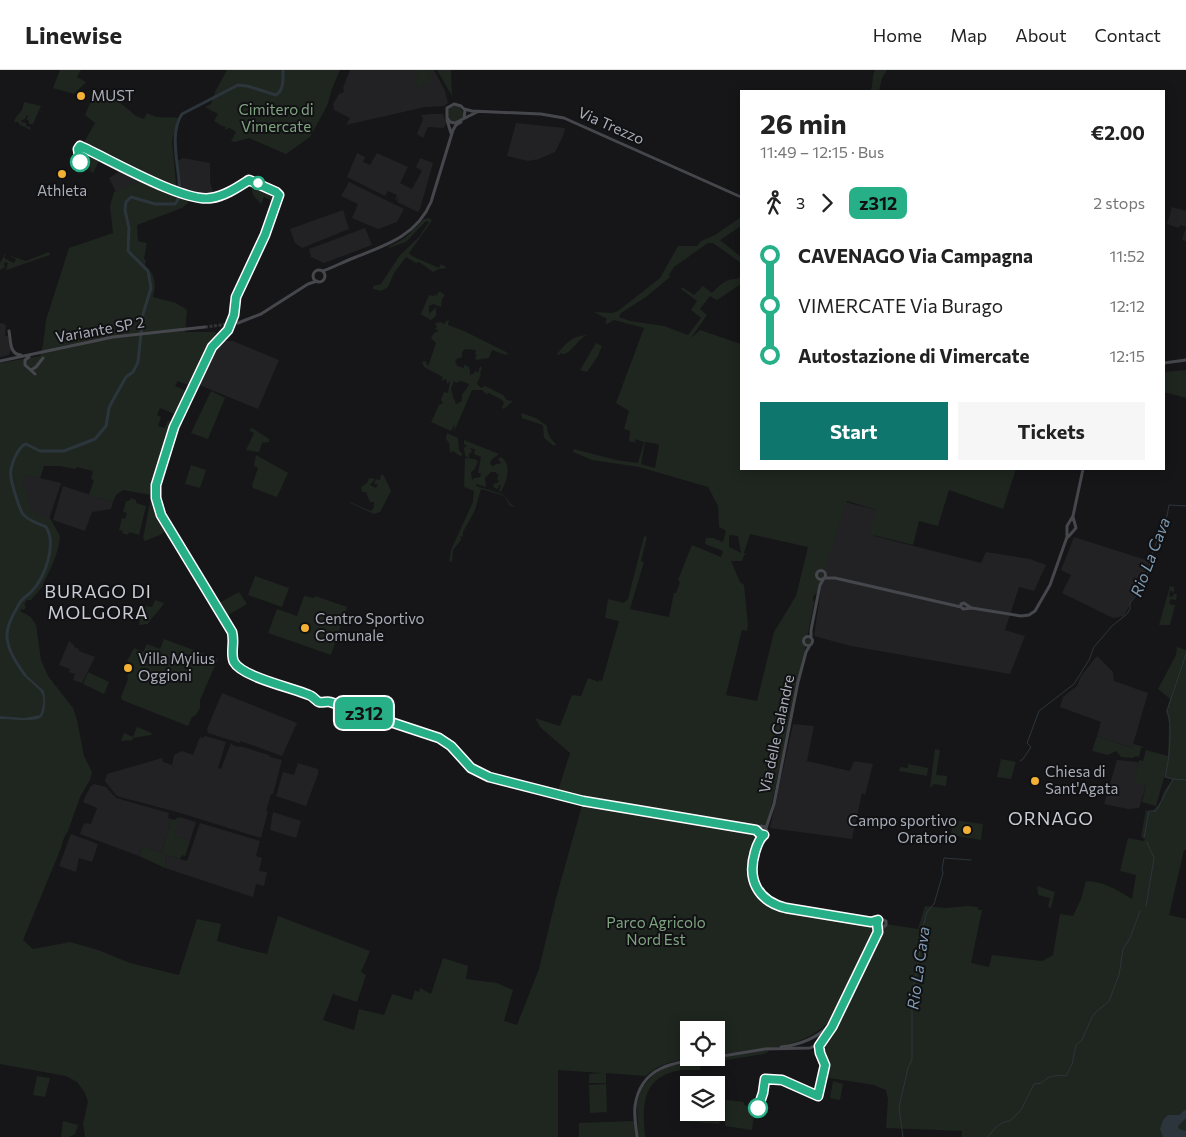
<!DOCTYPE html>
<html lang="en">
<head>
<meta charset="utf-8">
<style>
  :root { --surface:#fff; --page:#f6f6f6; --text:#222; --muted:#767676; --line:#e0e0e0; --accent:#0f766e }
  body { margin:0; font-family:Commissioner,sans-serif; background:var(--page); color:var(--text); height:100vh; display:flex; flex-direction:column; font-size:19px; white-space:nowrap }
  * { box-sizing:border-box; margin:0 }
  p { font-size:16px; color:var(--muted) }
  .icon { flex:none; width:28px; height:28px; fill:none; stroke:currentColor; stroke-width:2; stroke-linecap:round; stroke-linejoin:round }
  .map { position:relative; flex:1; overflow:hidden }
  .panel { position:absolute; left:740px; top:20px; width:425px; height:380px; display:flex; flex-direction:column; background:var(--surface); border-radius:0px; box-shadow:0 2px 12px #0003 }
  .panel>* { flex:none }
  .badge { padding:0 10px; border-radius:8px; font-size:18px; line-height:32px }
  .controls { position:absolute; left:680px; top:951px; display:grid; gap:10px }
  .controls a { display:grid; place-items:center; width:45px; height:45px; border-radius:0px; background:var(--surface); box-shadow:0 2px 12px #0003; font-size:25px }
  .map>.badge { position:absolute; translate:-50% -50%; box-shadow:0 0 0 2px #fff }
  .legs { display:flex; align-items:center; gap:8px; height:55px; padding:0 20px; font-size:16px }
  .legs p { margin-inline-start:auto }
  .headline { display:flex; align-items:center; justify-content:space-between; height:85px; padding:0 20px }
  h1 { font-size:28px; font-weight:700; line-height:38px }
  .button { display:flex; gap:10px; margin-top:auto; padding:10px 20px }
  .button a { flex:1; height:58px; border-radius:0px; background:var(--accent); color:#fff; font-size:20px; font-weight:700; line-height:58px; text-align:center }
  .button a+a { background:var(--page); color:var(--text) }
  ul { padding:0 20px; list-style:none }
  li { display:flex; align-items:center; gap:18px; height:50px; font-size:19px }
  li i { display:grid; place-items:center; width:8px; height:100%; margin:0 6px; background:currentColor }
  li i::after { content:''; width:12px; height:12px; margin:-6px; border:4px solid; border-radius:50%; background:var(--surface) }
  li p { margin-inline-start:auto }
  li:first-child i { background:linear-gradient(#0000 50%,currentColor 0) }
  li:last-child i { background:linear-gradient(currentColor 50%,#0000 0) }
  header { display:flex; align-items:center; gap:30px; box-sizing:border-box; height:70px; padding:0 25px; background:var(--surface); border-bottom:1px solid var(--line) }
  header strong { font-size:24px }
  nav { display:flex; gap:28px; margin-inline-start:auto; font-size:18px }
  .map>svg:first-child { display:block }
</style>
</head>
<body>
<header>
<strong>Linewise</strong>
<nav><a>Home</a><a>Map</a><a>About</a><a>Contact</a></nav>
</header>
<div class="map">
<svg width="1186" height="1067" viewBox="0 0 1186 1067">
  <rect width="100%" height="100%" fill="#161618"/>
  <path fill="#222225" d="M350,0H434L445,21L448,33L444,36L425,37L346,55L350,48L334,40L333,34L339,24L344,22L343,18Z
    M432,44H443L446,53L444,58L428,57L423,68L417,64L423,49L421,45Z
    M516,53L565,58L563,66L555,82L539,89L528,91L507,86Z
    M357,83L365,87L363,92L370,95L377,83L408,97L400,113L412,119L422,101L416,97L420,88L433,93L420,139L418,142L397,132L399,127L395,131L397,125L388,121L385,126L347,107Z
    M183,88L210,93V111L214,126L213,127H200L181,123L177,91Z
    M123,99L134,104L139,112L116,122L109,108Z
    M349,112L404,139L397,152L378,159L352,148L358,134L341,126Z
    M1172,137L1186,141V171L1182,170L1186,157L1180,155L1179,158L1167,154Z
    M343,140L349,159L302,178L295,173L290,159Z
    M365,158L372,175L324,193L311,187L309,179Z
    M0,253L5,254L6,257L5,266H8L11,280L9,285L0,287Z
    M224,271H233L279,290L258,339L197,314L215,279Z
    M14,402L61,413L49,449L35,446L27,438Z
    M63,416L113,432L111,439L92,442L85,461L53,450Z
    M841,431L881,441L874,466L981,493L986,482L1030,489L1046,495L1034,521L1019,517L1005,560L1025,566L1010,604L851,576L814,566L824,498Z
    M1074,467L1149,491L1143,509L1124,546L1113,548L1062,523L1071,505L1061,500Z
    M69,571L74,575V577L79,579V581L95,587L82,613L73,610L75,604L69,602L70,599L59,595Z
    M1097,586L1113,602L1114,611L1148,623L1132,678L1097,666L1101,652L1060,637L1063,627L1077,616L1081,606Z
    M222,623L297,653L282,686L249,674L240,671V673L208,663L207,659Z
    M793,654L814,656L807,691L850,701L854,691L873,694L865,725L862,723L852,769L770,758Z
    M205,666L226,672L218,698L221,699L231,673L234,676L243,677L269,685L270,687L282,690L273,724H271L266,741H268L261,768L177,742L120,727L116,725L105,711L107,704L162,688L163,692L172,695L174,685L182,681L193,685L200,667L203,668Z
    M1117,690L1138,692L1135,712L1146,716L1139,738L1128,739L1104,734Z
    M298,693L318,699V704L306,736L276,726L283,702L294,705Z
    M94,714L106,717L116,728L169,743L168,748L171,749L162,783L143,776L139,786L80,764L84,753L91,754L97,738L83,732L90,717Z
    M273,742L301,751L296,768L270,760Z
    M180,747L196,752L190,771L173,766Z
    M200,753L260,771L256,786L262,788L259,801L267,802L264,816L256,814L253,827L165,798L166,785L187,791Z
    M71,764L98,774L92,792L79,788L76,802L59,796Z"/>
  <path fill="#1e261f" fill-rule="evenodd" d="M60,0H81L77,7L86,12L74,24L53,18Z
    M227,0H340L332,19L327,36L310,67L286,84L249,68L235,72L231,71L236,62L229,58L225,60L226,57L222,56L214,51L218,44L205,37L211,34L215,22Z
    M413,0H415L419,12L416,0H426L429,9L427,0H429L431,8L430,13L418,18Z
    M437,0H451L452,26Z
    M875,0H887L882,8L879,21H870C874,14 871,8 875,0Z
    M95,22L112,26L136,46L144,49L147,43C159,50 165,46 178,48L172,71L177,124L185,127L188,131V133L182,138L137,155L138,171L147,173L144,189L146,190L145,195C156,206 156,213 153,227L176,233L187,240L185,262H216L191,316L178,311L175,316L188,322L177,345L160,338L157,345L161,347L158,356L165,358L168,350L173,353L151,425L123,420L116,425L113,432L89,425L94,410L91,409L93,401L77,397L75,399L60,396H44L40,408L24,405L21,416L26,418L31,442L50,448L60,466C59,478 54,493 48,504C46,509 44,510 43,515H44L31,530H27L24,535L26,536L24,540L21,539L20,541L31,547L36,555L41,590L48,606L73,638L77,650L84,686L92,702L90,710L80,727L68,761L64,768L61,778L23,870L33,879L70,872L98,880L130,893L179,905L197,849L221,854L217,871L245,879L267,884L278,846L370,881L361,902L366,905L357,932L333,924L323,950L354,960L359,939L384,945L392,924L412,930L415,920L419,922L420,918L431,924L443,888L468,896L466,909L497,913L513,920L504,951L517,955L539,899L556,828L583,732L582,730L557,724L570,683L540,657L535,648L560,656L572,625L581,626L588,608L599,612V610L602,611L619,551L605,548L608,529L624,533L628,529L644,466L647,467L641,491L644,492L630,539L669,547L674,523H676L680,512L678,510L692,475L721,487L723,481L705,474L706,468H713L723,472L726,461L719,457L718,436L708,417L639,397L592,390L573,382L574,379L616,390L638,393L644,372L634,369L636,373L629,371L630,361L624,359L629,341L616,333L644,258L614,250L607,254L605,253L607,249L594,242L612,243L618,241L660,208L678,176H697L701,171L715,165L741,147V156L720,170L741,187V193L713,173H708L674,197L669,205L670,207L646,227L621,243L619,247L630,251L664,256L688,265L701,248L691,240L697,231L681,219L682,217L694,225L703,216L712,223C719,216 726,208 737,209L741,206V214L717,230L710,226L700,239L707,245L691,268L700,260L741,274V399H1016L1003,439L949,420L938,456L919,451L913,475L869,464L877,440L847,431L825,498L822,501L824,506L817,523L814,525L813,528L814,533L807,568L810,569L812,572L809,574H806L769,747C761,777 724,825 776,836L878,853L882,850L885,854L918,859L925,836L946,838L967,836L978,837V840H982L971,893L989,897L992,885L1042,891L1053,885L1060,844L1073,846L1081,829L1086,811C1103,811 1119,821 1132,829L1136,805L1120,801L1128,768L1144,771L1145,768L1141,767L1146,740L1151,742L1160,733L1164,721L1173,709L1165,707V704L1156,736L1142,732L1146,716L1134,712L1139,690L1143,691L1146,680L1168,686L1169,653L1166,641L1170,629L1158,619L1176,585L1177,577L1186,580V780H1184L1169,845L1186,849V1067H961L962,1061L886,1058L888,1029L886,1020L874,1015L823,1007L825,992L820,981V976L832,958L824,967L821,963L830,957L825,955C796,982 753,978 716,985V960H689V988H703C681,990 663,990 646,1006L606,1003V1013H589V1004L602,1003L558,1000V1067H85L83,1054L88,1032L85,1023L77,1012L66,1006L0,994V293L40,286L43,275L46,250L69,178L113,163L110,136L114,122L139,112L136,105L137,101L83,74L95,53L85,45ZM645,372L658,374L659,376L655,398L641,394ZM750,464L808,477L796,526L774,562L757,631L726,625L742,560L747,561L748,555L744,515L740,512L731,491H742L744,485H747L744,483ZM729,465L738,466L741,483L729,477Z
    M24,32L41,36L33,54H29V51L26,49L28,47L27,45L25,49L22,50L21,52L26,53V56L30,57L31,60L20,55L18,52H14L16,47L22,40Z
    M447 44a8 8 0 1 1 16 0a8 8 0 1 1-16 0Z
    M88,81L98,87L100,89L93,103L91,102L88,88L90,102H89L85,84Z
    M253,113L260,116L259,119L269,124L271,121L277,125L275,132L264,127L261,134L253,125L251,115Z
    M429,148L432,150L431,152L409,183L412,186L439,198L441,194L447,198L439,199L433,202L419,192L416,193L406,187L394,203L388,217L381,221L373,219V216L381,214L400,185L419,167L429,152L426,151L406,172L389,178L388,177L405,168L424,149Z
    M49,182L50,185L6,200L8,193L5,192L4,195L5,197L0,200V193L5,184H6L4,188L14,193L16,189L8,185L26,191Z
    M439,221L445,225L442,229L441,237L433,234L429,236V244L436,237V246L431,250L422,245L421,244L429,225L434,226L436,223V227Z
    M449,249L448,255L464,261L508,283L506,285L492,280L489,288L476,290L475,288L477,285L475,284L476,280L465,279L462,282V286L461,288H458L455,291L457,296L464,298V295C471,296 470,301 470,306L472,303L473,305L475,301L478,303L480,296L482,298L480,303L481,304L477,314L481,318L485,316L503,325L507,330L513,331L504,339L502,338L504,333L502,330L489,323L486,324L482,320H472L454,362L455,354L451,361L431,352L439,335L443,333L441,330L444,322L448,323L450,311L447,314L446,309L441,311L443,307L424,297L422,292L426,291L427,296L429,294L436,273L431,268L434,263L438,261L437,259L434,260L437,257L435,253L441,252L444,254ZM454,311L457,313L460,311L467,313L469,315L462,325V331L457,334L455,333V329L454,330L451,319Z
    M587,265C577,270 574,280 563,285L562,283L558,285L557,284C566,273 572,266 587,265Z
    M596,273L602,276L598,286L587,302L580,300Z
    M1186,300V328L1164,322V302Z
    M211,321L225,328L208,369L191,363Z
    M521,343L536,348L547,356C547,363 550,369 556,374L554,376L544,368L543,355L522,348Z
    M252,358L269,369V372L262,373L259,382L246,380L254,363L249,360Z
    M447,363L458,368L459,380L463,385L460,386L453,381L450,383L449,373L446,369Z
    M464,370L499,384L491,390L490,394L494,397V395L501,393L498,389L501,387C513,395 506,412 501,422L499,421L501,415H499L498,419L493,417L494,414L499,412L497,409L499,404L497,405L496,402H491L485,408L486,417L476,414V416L502,424C511,432 509,437 523,439L510,436L504,426L501,425L481,419L475,440L463,462V467L460,466L461,470L453,480L452,492L449,491L451,480L473,432L474,421L464,417L465,388L475,389L478,392L474,400L471,402L472,410L474,408L480,407L481,403H478L481,387L474,384L475,379L470,378L472,381L469,384V388L465,386L464,378L467,376L464,374Z
    M256,385L288,403L277,427L253,418L252,415L258,398L254,396Z
    M191,395L206,400L200,418L185,414Z
    M381,404L384,406L391,421L380,442L374,444L350,433V432L371,441C374,439 374,436 374,432H370L366,422H362L361,417L367,413L369,408L375,409L370,415L376,418L378,414H374L376,409L380,410Z
    M131,428L136,430V433L146,436L139,465L129,462L128,465L122,463L123,461L119,460L122,448L125,449L127,443L123,442L126,431H129Z
    M151,428H152L158,443L167,459L162,464L145,471L143,468Z
    M255,506L289,518L282,537L248,525Z
    M1170,516L1174,517V522L1170,521L1169,526L1172,527L1174,524H1177L1176,530L1171,529L1169,532L1171,535H1175L1170,555H1159Z
    M239,522L247,534L225,547L217,534Z
    M304,526L314,528L315,526L347,537L331,585L268,563L277,539L297,546Z
    M155,530L164,533C160,541 152,546 148,554L139,555L141,536L152,537Z
    M164,569L218,589L200,630V638L196,645L192,647L188,656L122,630L121,627L128,609L127,606L134,595L127,591L134,578L143,582L147,574L160,579Z
    M88,602L109,612L104,624L83,614Z
    M137,657L152,663L151,665L133,668L132,670L121,671L124,663L133,667Z
    M1097,666L1132,678L1133,674L1144,677L1141,678L1139,687L1136,686L1133,688L1121,687L1116,681L1108,685L1092,681Z
    M935,679L940,680L936,705L947,706L946,716L934,714L930,718Z
    M1001,689L1016,692L1011,709L997,707Z
    M908,694L928,698L927,706L899,701L900,697L908,698Z
    M178,747L180,748L174,766L190,771L185,786L182,785L180,789L166,785L165,798L139,786L143,776L162,783L171,749L175,750Z
    M953,750L983,754L981,770L951,765Z
    M1037,816L1055,822L1051,838L1048,837L1050,828L1038,825Z
    M768,980V982L764,984L701,994L700,1000C690,1000 678,999 669,1003C640,1014 643,1042 645,1067H638L637,1034L641,1019L653,1005L664,997L694,991Z
    M37,1006L50,1008L45,1027L33,1025Z
    M833,1011L843,1014L840,1030L830,1028Z
    M606,1014L607,1042L590,1043L589,1015Z
    M726,1030L744,1032V1035L757,1037L755,1044L754,1045L752,1060L725,1056Z
    M683,1044L719,1046H721L719,1054L685,1051L683,1050Z
    M63,1051L78,1055L75,1064L69,1067H61Z
    M634,1051L635,1067H579V1053Z"/>
  <path fill="#2c353c" d="M24,603L44,621C45,627 47,643 40,648C34,652 8,649 0,649V646L24,648L40,645C50,618 35,620 23,604Z
    M1186,1039V1048L1178,1056L1179,1059L1186,1061V1067H1163L1160,1059L1163,1050L1168,1045H1179Z"/>
  <g fill="none" stroke-linecap="round" stroke-linejoin="round">
    <path stroke="#2c353c" stroke-width="1" d="M1020,691L1023,689L1031,677L1027,673L1039,641L1074,614L1089,590L1094,577L1112,556L1127,544L1130,539V533L1139,522L1146,508L1153,481L1167,446L1169,435L1186,436
      M1173,709L1165,707C1169,694 1173,652 1167,641L1186,584
      M1144,768L1149,741H1156L1173,709L1186,710
      M1146,836L1154,788L1147,772
      M903,1067L899,1037L908,998L912,989V923L919,889L921,864L927,842L934,834L943,803L942,799L944,788L971,790
      M988,1067C994,1059 999,1052 1010,1051L1021,1040L1034,1014L1042,1013C1048,1005 1057,1005 1066,1006L1072,994L1076,975L1082,970L1092,947L1096,942L1109,931L1119,905L1123,879L1130,868L1140,841"/>
    <path stroke="#2c353c" stroke-width="3" d="M25,605C17,594 8,581 7,567C6,557 16,539 21,531C24,527 29,525 32,521C45,507 57,474 46,457C38,453 28,451 23,444C20,441 11,412 11,407C9,399 17,377 26,374L40,381H64L95,369L106,356L109,338L113,330L126,307L133,302L138,292L143,244L151,218L148,201L128,181L129,158L125,140L126,132L131,127L155,134H175C189,121 164,70 182,44L238,15L247,16L276,25C284,20 283,9 283,0"/>
    <path stroke="#333438" stroke-width="3" stroke-dasharray="3 1.5" stroke-linecap="butt" d="M205,257L238,253"/>
    <path stroke="#45474d" stroke-width="3" d="M464,39L472,41L541,44L564,48L741,127
      M464,48L465,40L461,36L454,34L447,38V48L450,52L455,53L477,42
      M447,50L451,63
      M313 206a6 6 0 1 1 12 0a6 6 0 1 1-12 0Z
      M323,201C334,197 345,191 356,187C387,175 417,165 431,132L453,60L456,55L461,52
      M238,253L261,244L308,214L317,211
      M9,261C11,271 9,284 21,285
      M29,287L25,290V295L35,304
      M0,291L113,267L205,257
      M1164,293L1186,290
      M31,300L36,297L43,288
      M1068,467L1076,458L1073,447
      M816.5 505a4.5 4.5 0 1 1 9 0a4.5 4.5 0 1 1-9 0Z
      M824,508H835L961,537
      M961,537L963,539L972,538L1021,546L1029,545L1035,541L1050,515L1067,467V456L1073,446L1083,399
      M961,537V534L964,533L971,538
      M803.5 571a4.5 4.5 0 1 1 9 0a4.5 4.5 0 1 1-9 0Z
      M811,568V560L820,515L824,508
      M766,758L774,734L798,612L806,582L810,575
      M759,763V768L753,791L752,804L757,818L766,829L783,837L871,852L877,855
      M759,770L767,761L765,757L761,756L758,758V762L761,764L764,765
      M781,977C799,975 821,967 832,952
      M764,979L810,978L821,973L829,962L878,862L886,855V851L882,849L871,852
      M716,987L765,979
      M637,1067C636,1057 634,1046 635,1036C641,994 677,992 710,988"/>
  </g>
  <g fill="none" stroke-linecap="round" stroke-linejoin="round">
    <defs>
      <path id="line-1" d="M80,92L78,79L80,76C109,89 184,133 211,128C225,126 238,117 249,110L276,122L279,125L265,165L236,227L234,245L228,260L212,277L174,357L156,415V428L161,445L232,562C235,572 230,584 234,592C242,607 293,618 309,625C313,626 316,631 319,632C322,633 327,631 330,632L439,668L451,676L471,698L489,707L583,731L756,760L760,764L764,765C759,769 757,775 755,782C747,809 757,831 786,838L871,852L878,850L877,853L878,862L832,957L819,976L820,983L825,995L818,1026L782,1010L765,1009L763,1023L758,1038"/>
    </defs>
    <use href="#line-1" stroke="#fff" stroke-width="11"/>
    <use href="#line-1" stroke="#27b087" stroke-width="8"/>
  </g>
  <g fill="#f2b134" stroke="#111113" stroke-width="2">
    <circle cx="81" cy="26" r="5"/>
    <circle cx="62" cy="104" r="5"/>
    <circle cx="305" cy="558" r="5"/>
    <circle cx="128" cy="598" r="5"/>
    <circle cx="1035" cy="711" r="5"/>
    <circle cx="967" cy="760" r="5"/>
  </g>
  <g fill="#fff" stroke="#27b087" stroke-width="2.5">
    <circle cx="80" cy="92" r="9"/>
    <circle cx="258" cy="113" r="6"/>
    <circle cx="758" cy="1038" r="9"/>
  </g>
  <g text-anchor="middle" stroke-width="4" stroke-linejoin="round" paint-order="stroke">
    <g font-size="15" fill="#a8adb8" stroke="#111113" text-anchor="start">
      <text x="91" y="31">MUST</text>
      <text x="62" y="126" text-anchor="middle">Athleta</text>
      <text x="315" y="554">Centro Sportivo<tspan x="315" dy="17">Comunale</tspan></text>
      <text x="138" y="594">Villa Mylius<tspan x="138" dy="17">Oggioni</tspan></text>
      <text x="1045" y="707">Chiesa di<tspan x="1045" dy="17">Sant'Agata</tspan></text>
      <text x="957" y="756" text-anchor="end">Campo sportivo<tspan x="957" dy="17">Oratorio</tspan></text>
    </g>
    <g font-size="15" fill="#7fa381" stroke="#111113">
      <text x="276" y="45">Cimitero di<tspan x="276" dy="17">Vimercate</tspan></text>
      <text x="656" y="858">Parco Agricolo<tspan x="656" dy="17">Nord Est</tspan></text>
    </g>
    <g font-size="15" fill="#a8adb8" stroke="#111113">
      <text transform="translate(611 56) rotate(24)" y="5">Via Trezzo</text>
      <text transform="translate(100 260) rotate(-10)" y="5">Variante SP 2</text>
      <text transform="translate(777 664) rotate(-78)" y="5">Via delle Calandre</text>
    </g>
    <g font-size="16" font-style="italic" fill="#7f9bb3" stroke="#111113">
      <text transform="translate(1150 487) rotate(-69)" y="6">Rio La Cava</text>
      <text transform="translate(918 898) rotate(-82)" y="6">Rio La Cava</text>
    </g>
    <g font-size="18" letter-spacing="1" fill="#c9ccd4" stroke="#111113">
      <text x="98" y="528">BURAGO DI<tspan x="98" dy="21">MOLGORA</tspan></text>
      <text x="1051" y="755">ORNAGO</text>
    </g>
  </g>
</svg>
<div class="controls">
<a><svg class="icon" aria-label="locate" viewBox="0 0 24 24"><circle cx="12" cy="12" r="6"/><path d="M12 2v4M12 18v4M2 12h4M18 12h4"/></svg></a>
<a><svg class="icon" aria-label="layers" viewBox="0 0 24 24"><path d="M12 4l9 5-9 5-9-5zM3 14l9 5 9-5"/></svg></a>
</div>
<b class="badge" style="left:364px;top:643px;background:#27b087;color:#111">z312</b>
<section class="panel">
<div class="headline"><div><h1>26 min</h1><p>11:49 – 12:15 · Bus</p></div><b>€2.00</b></div>
<div class="legs"><svg class="icon" aria-label="walk" viewBox="0 0 24 24"><circle cx="13" cy="4" r="2"/><path d="M13 8l-2 6 4 7M11 14l-3 7M7 12l3-4h3l4 4"/></svg>3<svg class="icon" aria-label="forward" viewBox="0 0 24 24"><path d="M9 5l7 7-7 7"/></svg><b class="badge" style="background:#27b087;color:#111">z312</b><p>2 stops</p></div>
<ul>
<li><i style="color:#27b087"></i><b>CAVENAGO Via Campagna</b><p>11:52</p></li>
<li><i style="color:#27b087"></i><span>VIMERCATE Via Burago</span><p>12:12</p></li>
<li><i style="color:#27b087"></i><b>Autostazione di Vimercate</b><p>12:15</p></li>
</ul>
<div class="button"><a>Start</a><a>Tickets</a></div>
</section>
</div>
</body>
</html>
